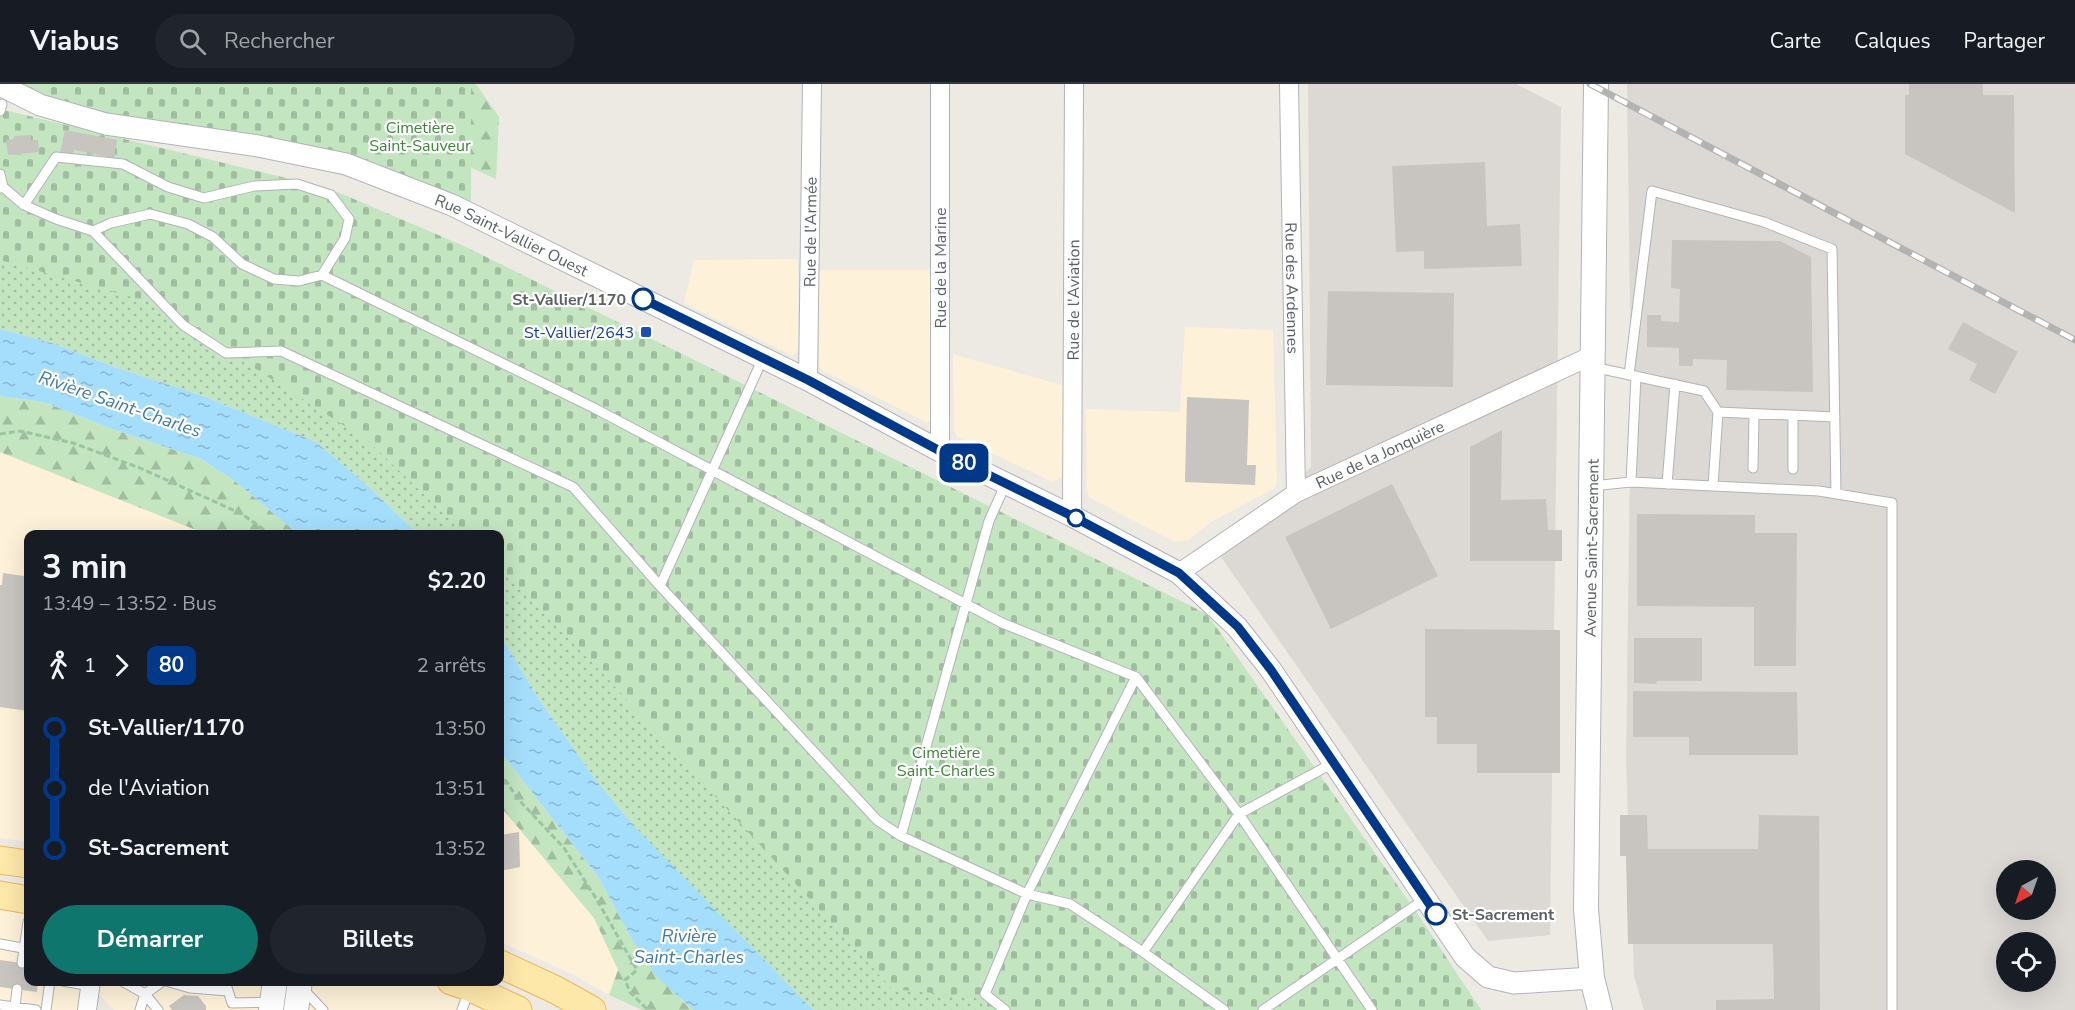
<!DOCTYPE html>
<html lang="fr">
<head>
<meta charset="utf-8">
<style>
  :root { --surface:#171b24; --page:#20242c; --text:#f1f3f6; --muted:#9ea1a6; --line:#363941; --accent:#0f766e }
  body { margin:0; font-family:"Nunito Sans",sans-serif; background:var(--page); color:var(--text); height:100vh; display:flex; flex-direction:column; font-size:22px; white-space:nowrap }
  * { box-sizing:border-box; margin:0 }
  p { font-size:20px; color:var(--muted) }
  .icon { flex:none; width:33px; height:33px; fill:none; stroke:currentColor; stroke-width:2; stroke-linecap:round; stroke-linejoin:round }
  .map { position:relative; flex:1; overflow:hidden }
  .sheet { position:absolute; left:24px; top:446px; width:480px; height:456px; display:flex; flex-direction:column; background:var(--surface); border-radius:12px; box-shadow:0 6px 24px #0002 }
  .sheet>* { flex:none }
  .badge { padding:0 12px; border-radius:9px; font-size:21px; line-height:39px }
  .needle { width:39px; rotate:220deg }
  .buttons { position:absolute; left:1996px; top:776px; display:grid; gap:12px }
  .buttons a { display:grid; place-items:center; width:60px; height:60px; border-radius:50%; background:var(--surface); box-shadow:0 6px 24px #0002; font-size:30px }
  .map>.badge { position:absolute; translate:-50% -50%; box-shadow:0 0 0 3px #fff }
  .legs { display:flex; align-items:center; gap:9px; height:66px; padding:0 18px; font-size:20px }
  .legs p { margin-inline-start:auto }
  .overview { display:flex; align-items:center; justify-content:space-between; height:102px; padding:0 18px }
  h1 { font-size:33px; font-weight:700; line-height:45px }
  .button { display:flex; gap:12px; margin-top:auto; padding:12px 18px }
  .button a { flex:1; height:69px; border-radius:36px; background:var(--accent); color:#fff; font-size:24px; font-weight:700; line-height:69px; text-align:center }
  .button a+a { background:var(--page); color:var(--text) }
  ul { padding:0 18px; list-style:none }
  li { display:flex; align-items:center; gap:21px; height:60px; font-size:22px }
  li i { display:grid; place-items:center; width:9px; height:100%; margin:0 8px; background:currentColor }
  li i::after { content:''; width:15px; height:15px; margin:-8px; border:4px solid; border-radius:50%; background:var(--surface) }
  li p { margin-inline-start:auto }
  li:first-child i { background:linear-gradient(#0000 50%,currentColor 0) }
  li:last-child i { background:linear-gradient(currentColor 50%,#0000 0) }
  header { display:flex; align-items:center; gap:36px; box-sizing:border-box; height:84px; padding:0 30px; background:var(--surface); border-bottom:2px solid var(--line) }
  header strong { font-size:28px }
  nav { display:flex; gap:33px; margin-inline-start:auto; font-size:21px }
  .search { width:420px; height:54px; background:var(--page); display:flex; align-items:center; gap:15px; box-sizing:border-box; padding:0 21px; border-radius:33px; color:var(--muted); font-size:22px }
  .map>svg:first-child { display:block }
</style>
</head>
<body>
<header>
<strong>Viabus</strong>
<div class="search"><svg class="icon" aria-label="search" viewBox="0 0 24 24"><circle cx="10" cy="10" r="6"/><path d="M15 15l6 6"/></svg>Rechercher</div>
<nav><a>Carte</a><a>Calques</a><a>Partager</a></nav>
</header>
<div class="map">
<svg width="2075" height="926" viewBox="0 0 2075 926">
  <defs>
    <pattern id="forest-firs" width="22" height="20" patternUnits="userSpaceOnUse" patternTransform="scale(1.5)"><rect width="22" height="20" fill="#c3e5c0"/><path d="M5 1l3.5 6h-7zM16 11l3.5 6h-7z" fill="#a1bda0"/></pattern>
    <pattern id="cemetery-stones" width="16" height="16" patternUnits="userSpaceOnUse" patternTransform="scale(1.5)"><rect width="16" height="16" fill="#c3e5c0"/><path d="M2 7V4a2 2 0 0 1 4 0v3zM10 15v-3a2 2 0 0 1 4 0v3z" fill="#a1bda0"/></pattern>
    <pattern id="park-dots" width="8" height="8" patternUnits="userSpaceOnUse" patternTransform="scale(1.5)"><rect width="8" height="8" fill="#c3e5c0"/><path d="M2 2h.1M6 6h.1" fill="none" stroke="#a1bda0" stroke-width="1.8" stroke-linecap="round"/></pattern>
    <pattern id="water-ripples" width="26" height="14" patternUnits="userSpaceOnUse" patternTransform="scale(1.5)"><rect width="26" height="14" fill="#a4defc"/><path d="M2 4q2-2 4 0t4 0M15 11q2-2 4 0t4 0" fill="none" stroke="#89b7d0"/></pattern>
  </defs>
  <rect width="100%" height="100%" fill="#edeae3"/>
  <path fill="#fdf1d9" d="M798,175V266L795,270L791,271L684,219L694,176Z
    M819,186H931V338L928,339L823,287L819,282Z
    M1185,243L1273,246L1277,397L1275,404L1211,438L1189,456L1175,458L1090,414L1087,408L1086,325L1180,328Z
    M953,270L1065,302V388L1061,393L1053,398L957,353L954,346Z
    M0,368L206,450H28V758L0,754Z
    M500,722L594,834L619,886L609,911L574,891L500,858Z
    M0,813L28,817V897H451L518,926H114L91,902L87,926H0Z"/>
  <path fill="#dcd9d5" fill-rule="evenodd" d="M1308,0H1516L1561,23L1550,851L1488,857L1221,473L1311,383Z
    M1627,0H2075V926H1644L1634,892L1626,678L1631,302ZM2007,786H2046V825H2007ZM2007,858H2046V897H2007Z"/>
  <path fill="url(#forest-firs)" d="M436,0H476L499,33L496,95L439,69Z
    M0,312L44,318L107,343L201,375L235,397L298,450H206L0,368Z
    M500,670L510,680L599,794L629,850L683,918L693,926H642L609,911L618,886L594,834L500,722Z"/>
  <path fill="url(#cemetery-stones)" d="M24,0H471V130L400,100L40,21Z
    M0,25L328,104L464,162L1207,530L1419,832L1481,926H836L500,506V450H436L317,346L0,231Z"/>
  <path fill="url(#park-dots)" d="M0,176L153,219L368,357L465,450H418L370,404L316,358L203,312L114,283L55,260L0,245Z
    M500,485L606,593L892,905L975,913L991,926H813L673,783L634,742L595,695L540,617L500,551Z"/>
  <path fill="url(#water-ripples)" d="M0,245L55,260L114,283L203,312L316,358L370,404L418,450H298L235,397L201,375L107,343L44,318L0,312Z
    M500,551L540,617L595,695L634,742L813,926H693L655,891L629,850L599,794L510,680L500,670Z"/>
  <path fill="#c8c5c0" d="M1909,0H1983V11H2014L2015,129L1905,70V11H1909Z
    M65,46L117,56L114,74L74,66L73,71L60,69Z
    M31,51V56H38L39,68L8,71L6,56L14,55V52Z
    M1485,78L1487,142L1520,140L1522,182L1424,185V167L1396,168L1392,82Z
    M1672,156L1780,157L1811,173L1813,308L1726,306L1727,276L1693,275V282H1679V264L1647,263V231H1661V237L1679,238L1680,205L1671,204Z
    M1328,207L1454,209L1453,303L1326,301Z
    M1963,238L2018,268L1995,310L1969,296L1977,280L1948,265Z
    M1187,313L1249,316L1247,381H1256L1255,401L1185,398Z
    M1502,346L1501,416L1546,415L1548,446H1562V477H1470V363Z
    M1392,400L1438,492L1331,545L1285,453Z
    M1637,430L1755,431V449H1797L1796,582H1754V523L1637,522Z
    M3,489L24,492L25,505L28,506V627L0,623V501H2Z
    M1425,545L1560,546V689H1477V660H1437V633H1425Z
    M1634,554H1702V597H1657L1656,600L1634,599Z
    M1633,607L1797,608L1798,671H1689V653H1633Z
    M1620,731H1647L1648,765H1758L1759,731L1819,732L1820,926H1716V916L1774,915L1773,860H1628L1626,772H1620Z
    M519,748L520,783L500,787V751Z
    M0,876L28,880V897H38L37,908L0,903Z
    M182,897H199V901L182,900Z
    M184,911L198,912L206,922V926H172L169,922Z"/>
  <g fill="none" stroke-linecap="round" stroke-linejoin="round">
    <defs>
      <path id="service" d="M0,27L2,20
        M0,90L3,103
        M0,104L3,103L24,121L56,135L93,147L183,241L226,269L281,267L573,403L660,502
        M24,121L56,73L123,80L168,103L204,114L254,102L297,100L331,111L349,135L345,154L322,191
        M93,147L111,139L150,130L188,140L213,153L242,180L274,195L299,197L322,191L594,324L1002,539L1136,593L1239,730L1372,926
        M763,274L660,502L877,736L901,752
        M1593,283L1704,307L1718,328L1835,333
        M1629,291L1652,107L1764,138L1832,165L1836,410
        M1753,384L1754,330
        M1793,385V332
        M1631,398L1636,292
        M1006,399L989,437L901,752L1027,810L1070,820L1143,868L1224,926
        M1667,400L1675,300
        M1592,402L1631,398L1819,407L1892,419V926
        M1713,402L1718,328
        M0,860L28,865
        M1143,868L1239,730L1333,679
        M22,879L28,838
        M63,897L90,902
        M122,897L145,910L163,897
        M166,897L190,904L228,907
        M225,897L232,919L272,918
        M302,904L323,926
        M145,910L158,926
        M0,921L36,926
        M15,923L17,905
        M46,926L50,897
        M140,926L145,910
        M462,926L469,906
        M1005,926L985,910L1027,810L1136,593
        M1263,926L1425,815"/>
      <g id="minor">
        <path d="M940,0V367"/>
        <path id="s1" d="M1289,0L1296,409"/>
        <path id="s2" d="M808,296L812,0"/>
        <path id="s3" d="M1072,432L1074,0"/>
        <path id="s4" d="M1179,489L1296,409L1593,271"/>
        <path d="M87,926L91,897"/>
      </g>
      <g id="tertiary">
        <path id="s5" d="M0,1L40,21L106,40L258,62L346,80L452,121L808,296L940,367L1072,432L1179,489L1237,543L1271,586L1465,873L1488,893L1514,899L1592,894"/>
      </g>
      <path id="secondary" d="M1596,0L1586,825L1592,894L1600,926
        M271,926L275,897
        M296,926L300,897"/>
      <path id="primary" d="M0,776L28,780
        M0,811L28,816
        M500,880L556,906L592,926
        M451,897L469,903L518,926"/>
    </defs>
    <use href="#service" stroke="#b1b4b8" stroke-width="11"/>
    <use href="#minor" stroke="#b1b4b8" stroke-width="20"/>
    <use href="#tertiary" stroke="#b1b4b8" stroke-width="23"/>
    <use href="#secondary" stroke="#b0b4b8" stroke-width="26"/>
    <use href="#primary" stroke="#edb75c" stroke-width="29"/>
    <path stroke="#9ac5a2" stroke-width="3" stroke-dasharray="6 3" stroke-linecap="butt" d="M0,350L20,347L73,359L140,384L242,430L270,450
      M500,688L518,715L564,764L597,816L637,886L625,896L630,908L648,926"/>
    <use href="#service" stroke="#fff" stroke-width="9"/>
    <use href="#minor" stroke="#fff" stroke-width="18"/>
    <use href="#tertiary" stroke="#fff" stroke-width="21"/>
    <use href="#secondary" stroke="#fff" stroke-width="24"/>
    <use href="#primary" stroke="#fde7a9" stroke-width="27"/>
    <defs>
      <path id="rail" d="M1590,0L2075,256"/>
    </defs>
    <use href="#rail" stroke="#b2b3b3" stroke-width="7"/>
    <use href="#rail" stroke="#fff" stroke-width="4.5" stroke-dasharray="14" stroke-linecap="butt"/>
  </g>
  <g fill="none" stroke-linecap="round" stroke-linejoin="round">
    <defs>
      <path id="line-1" d="M643,215L808,296L940,367L1072,432L1179,489L1238,543L1271,586L1436,830"/>
    </defs>
    <use href="#line-1" stroke="#fff" stroke-width="14"/>
    <use href="#line-1" stroke="#013888" stroke-width="9"/>
  </g>
  <g fill="#fff" stroke="#013888" stroke-width="3">
    <circle cx="643" cy="215" r="10"/>
    <circle cx="1076" cy="434" r="8"/>
    <circle cx="1436" cy="830" r="10"/>
  </g>
  <rect fill="#1a4fb4" stroke="#fff" stroke-width="2" x="640" y="242" width="12" height="12" rx="3"/>
  <g text-anchor="middle" stroke-width="4.5" stroke-linejoin="round" paint-order="stroke">
    <g font-size="16" fill="#3b8638" stroke="#fff">
      <text x="420" y="49">Cimetière<tspan x="420" dy="18">Saint-Sauveur</tspan></text>
      <text x="946" y="674">Cimetière<tspan x="946" dy="18">Saint-Charles</tspan></text>
    </g>
    <g font-size="16" fill="#5b6063" stroke="#fff">
      <text dy="6" stroke="none"><textPath href="#s2" startOffset="148">Rue de l'Armée</textPath></text>
      <text dy="6" stroke="none"><textPath href="#s5" startOffset="537">Rue Saint-Vallier Ouest</textPath></text>
      <text transform="translate(940 184) rotate(-90)" y="6">Rue de la Marine</text>
      <text dy="6" stroke="none"><textPath href="#s1" startOffset="204">Rue des Ardennes</textPath></text>
      <text dy="6" stroke="none"><textPath href="#s3" startOffset="216">Rue de l'Aviation</textPath></text>
      <text dy="6" stroke="none"><textPath href="#s4" startOffset="234">Rue de la Jonquière</textPath></text>
      <text transform="translate(1591 464) rotate(-89)" y="6">Avenue Saint-Sacrement</text>
    </g>
    <g font-size="16" font-weight="bold" fill="#5b6063" stroke="#fff" text-anchor="end">
      <text x="626" y="221">St-Vallier/1170</text>
      <text x="1452" y="836" text-anchor="start">St-Sacrement</text>
    </g>
    <g font-size="16" fill="#164399" stroke="#fff" text-anchor="end">
      <text x="634" y="254">St-Vallier/2643</text>
    </g>
    <g font-size="18" font-style="italic" fill="#3f7aa5" stroke="#fff">
      <text transform="translate(120 320) rotate(19)" y="6">Rivière Saint-Charles</text>
      <text x="689" y="858">Rivière<tspan x="689" dy="21">Saint-Charles</tspan></text>
    </g>
  </g>
</svg>
<div class="buttons">
<a><svg class="needle" viewBox="-14 -14 28 28"><path d="M0-13l5 13h-10z" fill="#e53935"/><path d="M0 13l5-13h-10z" fill="#9ea1a6"/></svg></a>
<a><svg class="icon" aria-label="locate" viewBox="0 0 24 24"><circle cx="12" cy="12" r="6"/><path d="M12 2v4M12 18v4M2 12h4M18 12h4"/></svg></a>
</div>
<b class="badge" style="left:964px;top:379px;background:#013888;color:#fff">80</b>
<section class="sheet">
<div class="overview"><div><h1>3 min</h1><p>13:49 – 13:52 · Bus</p></div><b>$2.20</b></div>
<div class="legs"><svg class="icon" aria-label="walk" viewBox="0 0 24 24"><circle cx="13" cy="4" r="2"/><path d="M13 8l-2 6 4 7M11 14l-3 7M7 12l3-4h3l4 4"/></svg>1<svg class="icon" aria-label="forward" viewBox="0 0 24 24"><path d="M9 5l7 7-7 7"/></svg><b class="badge" style="background:#013888;color:#fff">80</b><p>2 arrêts</p></div>
<ul>
<li><i style="color:#013888"></i><b>St-Vallier/1170</b><p>13:50</p></li>
<li><i style="color:#013888"></i><span>de l'Aviation</span><p>13:51</p></li>
<li><i style="color:#013888"></i><b>St-Sacrement</b><p>13:52</p></li>
</ul>
<div class="button"><a>Démarrer</a><a>Billets</a></div>
</section>
</div>
</body>
</html>
